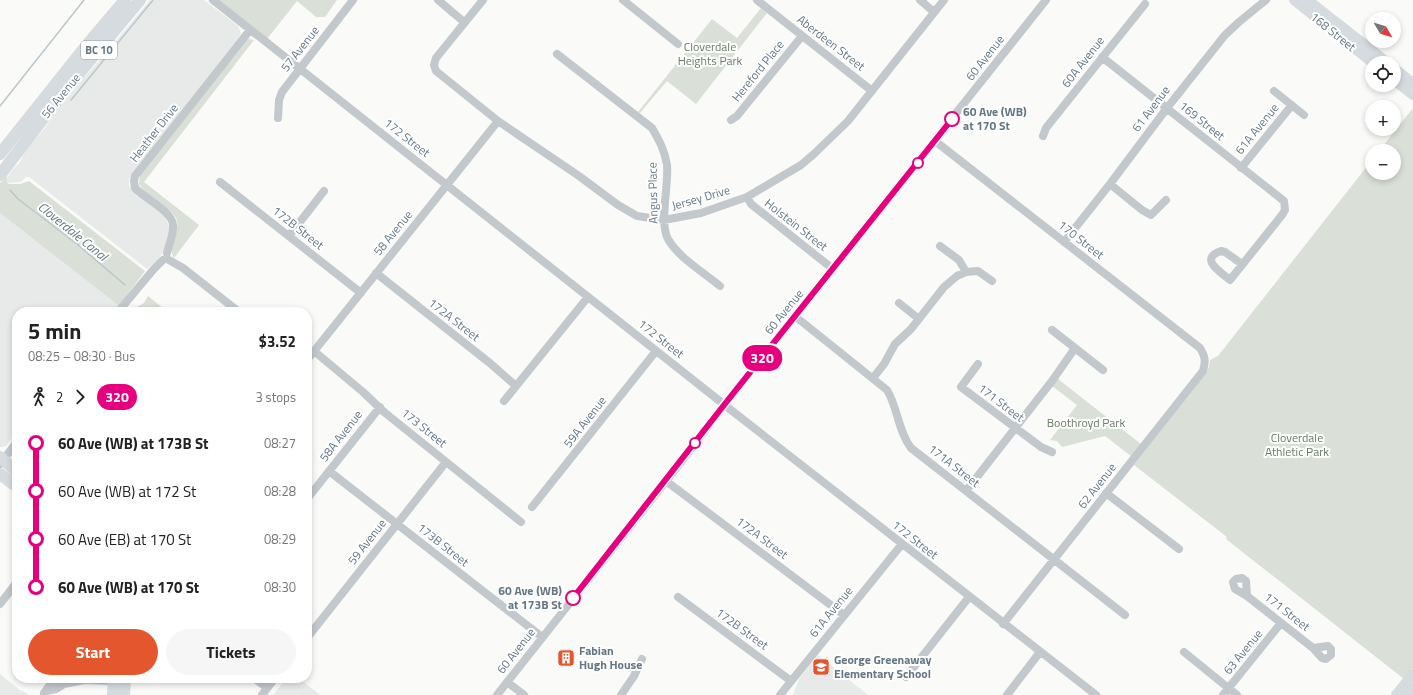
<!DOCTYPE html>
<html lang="en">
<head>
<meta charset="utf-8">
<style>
  :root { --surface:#fff; --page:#f6f6f6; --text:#222; --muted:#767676; --accent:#e4572e }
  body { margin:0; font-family:"Titillium Web",sans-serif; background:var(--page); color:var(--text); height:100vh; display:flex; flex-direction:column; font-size:15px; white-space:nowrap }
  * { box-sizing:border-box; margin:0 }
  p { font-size:13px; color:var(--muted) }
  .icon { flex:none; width:22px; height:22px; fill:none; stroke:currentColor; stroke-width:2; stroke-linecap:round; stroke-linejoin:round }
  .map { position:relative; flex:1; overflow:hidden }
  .details { position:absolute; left:12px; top:307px; width:300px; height:376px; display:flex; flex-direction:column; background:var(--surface); border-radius:16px; box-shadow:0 2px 6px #0003 }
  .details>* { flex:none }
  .badge { padding:0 8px; border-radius:13px; font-size:14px; line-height:26px }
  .needle { width:26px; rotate:128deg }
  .tools { position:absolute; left:1365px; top:12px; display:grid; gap:8px }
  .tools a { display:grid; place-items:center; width:36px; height:36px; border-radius:50%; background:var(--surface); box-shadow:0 2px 6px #0003; font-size:20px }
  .map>.badge { position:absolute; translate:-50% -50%; box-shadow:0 0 0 2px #fff }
  .legs { display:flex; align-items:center; gap:6px; height:44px; padding:0 16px; font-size:13px }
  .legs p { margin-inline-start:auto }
  .summary { display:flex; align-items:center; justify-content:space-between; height:68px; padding:0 16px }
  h1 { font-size:22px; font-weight:700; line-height:30px }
  .primary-button { display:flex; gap:8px; margin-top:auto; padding:8px 16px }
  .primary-button a { flex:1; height:46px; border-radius:24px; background:var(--accent); color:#fff; font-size:16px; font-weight:700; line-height:46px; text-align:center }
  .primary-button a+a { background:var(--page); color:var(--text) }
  ul { padding:0 16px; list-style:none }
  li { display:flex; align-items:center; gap:14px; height:48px; font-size:15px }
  li i { display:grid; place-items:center; width:6px; height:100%; margin:0 5px; background:currentColor }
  li i::after { content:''; width:10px; height:10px; margin:-5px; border:3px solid; border-radius:50%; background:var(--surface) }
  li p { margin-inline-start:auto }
  li:first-child i { background:linear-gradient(#0000 50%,currentColor 0) }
  li:last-child i { background:linear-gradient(currentColor 50%,#0000 0) }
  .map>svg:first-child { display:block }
</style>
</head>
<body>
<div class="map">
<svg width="1413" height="695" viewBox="0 0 1413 695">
  <rect width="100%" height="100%" fill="#fafaf8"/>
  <path fill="#e8e9e9" d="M150,0H204L238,26L241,33L239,37L129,179V186L132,190L164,216L167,221L169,227V233L164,250L158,260L147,269L29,177H26L21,182L10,183L7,182V178L12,170L20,162L25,151L44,129L67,96L100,60Z
    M0,213L119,306L114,312H17V432L6,446L2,447H0Z
    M818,655L868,695H793L799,679Z
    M0,674L21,691L27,693L29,695H0Z
    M287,678H299L320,695H273Z"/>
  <path fill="#dadfd7" d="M219,0H337L325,17H316L297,1L267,39Z
    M761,8L767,13L696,104L667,81L640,113L638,112L712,19L737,38Z
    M249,39L254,40L144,182L199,225L174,258C166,246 182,231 176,218C172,210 150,197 143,190L139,184L140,175L247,40Z
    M1413,108V668L1404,679L1226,539L1227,537L1134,465L1206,373L1209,367L1210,360L1218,356L1372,160V173H1394V151H1379Z
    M7,176V182L9,184H20L29,181L145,271L119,306L0,213V183Z
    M148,296L168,312H129L144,303Z
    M1058,379L1141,444L1131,456L1105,436L1062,447L1057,441L1050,440L1077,405L1052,386Z"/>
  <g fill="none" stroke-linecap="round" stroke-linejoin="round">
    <path stroke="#bbc7cb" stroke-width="1.5" d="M71,100L153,0
      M0,106L84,0
      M10,190L18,199L77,244L125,285
      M139,312V307"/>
    <path stroke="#c3c8cc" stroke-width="8" d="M213,0L731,410L1096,695
      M438,0L464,22
      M483,0L436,58L434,65L436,71L498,121L579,176L618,205L637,216L664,220L701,213L747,197L801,165L815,153L848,121L944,0
      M623,0L678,44
      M757,0L872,91
      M920,0L934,12
      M557,54L652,128C659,140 665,151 667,165C669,184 659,223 668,239C678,257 703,272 720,286
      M1102,57L1284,201L1285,210L1282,215L1230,280C1221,272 1198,259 1221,251L1225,252L1242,264
      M1274,91L1304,115
      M278,118L279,100L282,92L353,0
      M731,120L737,116L802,36
      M1043,136L1046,128L1145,4
      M935,141L1200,348C1205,356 1206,361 1203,371L1003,624
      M1241,168L1292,105
      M220,182L361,293
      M1110,184L1142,210L1151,215L1166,200
      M747,197L751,204L833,269
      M289,236L324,191
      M1064,242L1110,184L1167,108L1225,35L1239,22L1266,0
      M940,246L959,260L966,272
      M167,253C169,244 174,234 173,225C173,212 144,198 135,188L134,181L135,176L250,30
      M169,260L183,268L239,312
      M376,273L491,364L516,386
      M899,303L919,319
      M118,312L153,270L163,260
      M796,317L887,390C898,408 898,431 911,448L1125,615
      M1052,330L1103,370
      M314,351L363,392L384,412L521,522
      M307,360L498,121
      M978,364L961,387L1041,447L1052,452
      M873,378L884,364L895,344L911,329L944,287L957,276L966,272L978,271L992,281
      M504,401L588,297
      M0,464L17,442
      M329,471L542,637
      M666,481L844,615
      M966,491L1052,381L1075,348
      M1106,493L1179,549
      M307,499L380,407
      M532,507L656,351
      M1247,596L1246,581L1242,578L1236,579L1233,582L1235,589L1247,596L1313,648L1322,658L1326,659L1331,655V649L1328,646L1313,648
      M678,597L791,681
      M0,604L17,582
      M307,638L446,462
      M1184,652L1237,695
      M906,677L969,597
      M254,678L267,688
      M507,682L524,695
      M46,691L56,689L64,684L84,680L114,681L125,678H148
      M44,693L51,683L61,678
      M262,695L275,678
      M497,695L675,470L724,405L1046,0
      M621,695L634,676L642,659
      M780,695L902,544
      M1007,695L1040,652
      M1223,695L1281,623"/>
    <path stroke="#d6dbdf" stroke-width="10" d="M1294,0L1373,63
      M1308,0L1388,63
      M1394,68L1413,83
      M1394,80L1413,95
      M1396,695L1413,674
      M1408,695L1413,688"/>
    <path stroke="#d6dbdf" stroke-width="12" d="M0,154L86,46L125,0
      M0,175L58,99L140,0
      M0,457L17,472
      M0,474L17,487
      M113,695L114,678
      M124,695L125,678"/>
  </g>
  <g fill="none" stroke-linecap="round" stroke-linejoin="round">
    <defs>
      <path id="line-1" d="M573,598L724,405L952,119"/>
    </defs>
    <use href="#line-1" stroke="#fff" stroke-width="9"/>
    <use href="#line-1" stroke="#e6007e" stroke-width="6"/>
  </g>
  <defs>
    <symbol id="building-square" viewBox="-11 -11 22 22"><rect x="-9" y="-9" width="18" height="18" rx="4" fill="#e4572e" stroke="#fff"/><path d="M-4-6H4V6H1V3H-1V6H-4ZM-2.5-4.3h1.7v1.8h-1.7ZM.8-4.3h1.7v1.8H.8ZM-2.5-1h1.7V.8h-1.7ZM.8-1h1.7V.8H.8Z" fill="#fff"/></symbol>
    <symbol id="school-square" viewBox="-11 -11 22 22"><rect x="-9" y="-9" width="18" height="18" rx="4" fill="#e4572e" stroke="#fff"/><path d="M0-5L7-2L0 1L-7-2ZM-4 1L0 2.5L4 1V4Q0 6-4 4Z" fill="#fff"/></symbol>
  </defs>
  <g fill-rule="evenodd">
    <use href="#building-square" x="556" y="648" width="20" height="20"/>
    <use href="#school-square" x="811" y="657" width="20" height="20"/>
  </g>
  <g fill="#fff" stroke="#e6007e" stroke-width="2">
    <circle cx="952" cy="119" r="7"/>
    <circle cx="918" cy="163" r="5"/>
    <circle cx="695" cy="443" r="5"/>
    <circle cx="573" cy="598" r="7"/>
  </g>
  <g text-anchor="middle" stroke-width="4" stroke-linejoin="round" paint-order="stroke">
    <rect fill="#fff" stroke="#939fa8" stroke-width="1" x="81" y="41" width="36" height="18" rx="3"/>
    <g font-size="11" font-weight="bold" fill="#657683">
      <text x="99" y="54">BC 10</text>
    </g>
    <g font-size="12" fill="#657683" stroke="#fff">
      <text transform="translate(1333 32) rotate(39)" y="4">168 Street</text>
      <text transform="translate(831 43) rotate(38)" y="4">Aberdeen Street</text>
      <text transform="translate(300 49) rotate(-52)" y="4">57 Avenue</text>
      <text transform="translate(985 58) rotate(-52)" y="4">60 Avenue</text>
      <text transform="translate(1083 62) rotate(-52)" y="4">60A Avenue</text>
      <text transform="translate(758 71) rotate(-51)" y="4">Hereford Place</text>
      <text transform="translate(61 96) rotate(-51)" y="4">56 Avenue</text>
      <text transform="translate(1151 109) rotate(-53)" y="4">61 Avenue</text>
      <text transform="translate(1202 121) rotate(39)" y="4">169 Street</text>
      <text transform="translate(1257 129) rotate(-51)" y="4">61A Avenue</text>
      <text transform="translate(154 133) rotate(-52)" y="4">Heather Drive</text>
      <text transform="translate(407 138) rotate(38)" y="4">172 Street</text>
      <text transform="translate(653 193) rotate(-91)" y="4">Angus Place</text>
      <text transform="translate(701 198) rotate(-16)" y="4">Jersey Drive</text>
      <text transform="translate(796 225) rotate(38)" y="4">Holstein Street</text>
      <text transform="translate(298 228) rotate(38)" y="4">172B Street</text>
      <text transform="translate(393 233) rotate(-51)" y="4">58 Avenue</text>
      <text transform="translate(1081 240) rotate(38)" y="4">170 Street</text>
      <text transform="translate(784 312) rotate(-51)" y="4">60 Avenue</text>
      <text transform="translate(454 320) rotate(38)" y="4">172A Street</text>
      <text transform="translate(661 339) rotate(38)" y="4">172 Street</text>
      <text transform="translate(1001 403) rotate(37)" y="4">171 Street</text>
      <text transform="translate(585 422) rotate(-52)" y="4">59A Avenue</text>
      <text transform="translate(424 428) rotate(39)" y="4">173 Street</text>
      <text transform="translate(341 436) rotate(-52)" y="4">58A Avenue</text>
      <text transform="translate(954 466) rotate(38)" y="4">171A Street</text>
      <text transform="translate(1097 486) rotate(-52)" y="4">62 Avenue</text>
      <text transform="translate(762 538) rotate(37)" y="4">172A Street</text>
      <text transform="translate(915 540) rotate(38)" y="4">172 Street</text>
      <text transform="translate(367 542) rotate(-52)" y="4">59 Avenue</text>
      <text transform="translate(443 545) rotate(38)" y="4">173B Street</text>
      <text transform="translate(831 612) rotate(-51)" y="4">61A Avenue</text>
      <text transform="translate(1287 612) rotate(38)" y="4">171 Street</text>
      <text transform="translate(742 629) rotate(36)" y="4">172B Street</text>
      <text transform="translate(516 651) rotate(-52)" y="4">60 Avenue</text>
      <text transform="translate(1243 652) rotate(-51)" y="4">63 Avenue</text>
    </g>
    <g font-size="12" fill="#687a64" stroke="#fff">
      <text x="710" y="51">Cloverdale<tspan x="710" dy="14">Heights Park</tspan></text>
      <text x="1086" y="427">Boothroyd Park</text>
      <text x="1297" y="442">Cloverdale<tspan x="1297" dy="14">Athletic Park</tspan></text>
    </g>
    <g font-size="12" font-weight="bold" fill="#657683" stroke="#fff" text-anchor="start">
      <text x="963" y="116">60 Ave (WB)<tspan x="963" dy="14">at 170 St</tspan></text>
      <text x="562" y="595" text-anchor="end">60 Ave (WB)<tspan x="562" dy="14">at 173B St</tspan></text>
    </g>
    <g font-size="12" font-weight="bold" fill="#657683" stroke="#fff" text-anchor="start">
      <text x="579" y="655">Fabian<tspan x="579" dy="14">Hugh House</tspan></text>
      <text x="834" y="664">George Greenaway<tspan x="834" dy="14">Elementary School</tspan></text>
    </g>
    <g font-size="13" font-style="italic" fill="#60757c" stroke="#fff">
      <text transform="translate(73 231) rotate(39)" y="5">Cloverdale Canal</text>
    </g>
  </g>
</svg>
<div class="tools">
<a><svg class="needle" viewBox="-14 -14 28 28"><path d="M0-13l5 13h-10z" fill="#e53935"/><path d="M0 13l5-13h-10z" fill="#767676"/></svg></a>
<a><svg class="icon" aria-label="locate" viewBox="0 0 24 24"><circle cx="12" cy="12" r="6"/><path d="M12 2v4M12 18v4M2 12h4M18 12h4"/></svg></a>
<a>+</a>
<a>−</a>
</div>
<b class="badge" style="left:762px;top:358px;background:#e6007e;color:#fff">320</b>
<section class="details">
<div class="summary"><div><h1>5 min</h1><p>08:25 – 08:30 · Bus</p></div><b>$3.52</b></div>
<div class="legs"><svg class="icon" aria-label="walk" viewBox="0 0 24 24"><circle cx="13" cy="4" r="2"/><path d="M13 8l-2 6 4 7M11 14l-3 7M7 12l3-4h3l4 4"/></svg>2<svg class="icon" aria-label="forward" viewBox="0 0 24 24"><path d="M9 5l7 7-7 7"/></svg><b class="badge" style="background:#e6007e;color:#fff">320</b><p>3 stops</p></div>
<ul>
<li><i style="color:#e6007e"></i><b>60 Ave (WB) at 173B St</b><p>08:27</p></li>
<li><i style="color:#e6007e"></i><span>60 Ave (WB) at 172 St</span><p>08:28</p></li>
<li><i style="color:#e6007e"></i><span>60 Ave (EB) at 170 St</span><p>08:29</p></li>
<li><i style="color:#e6007e"></i><b>60 Ave (WB) at 170 St</b><p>08:30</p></li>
</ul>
<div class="primary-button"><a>Start</a><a>Tickets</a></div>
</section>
</div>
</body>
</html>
